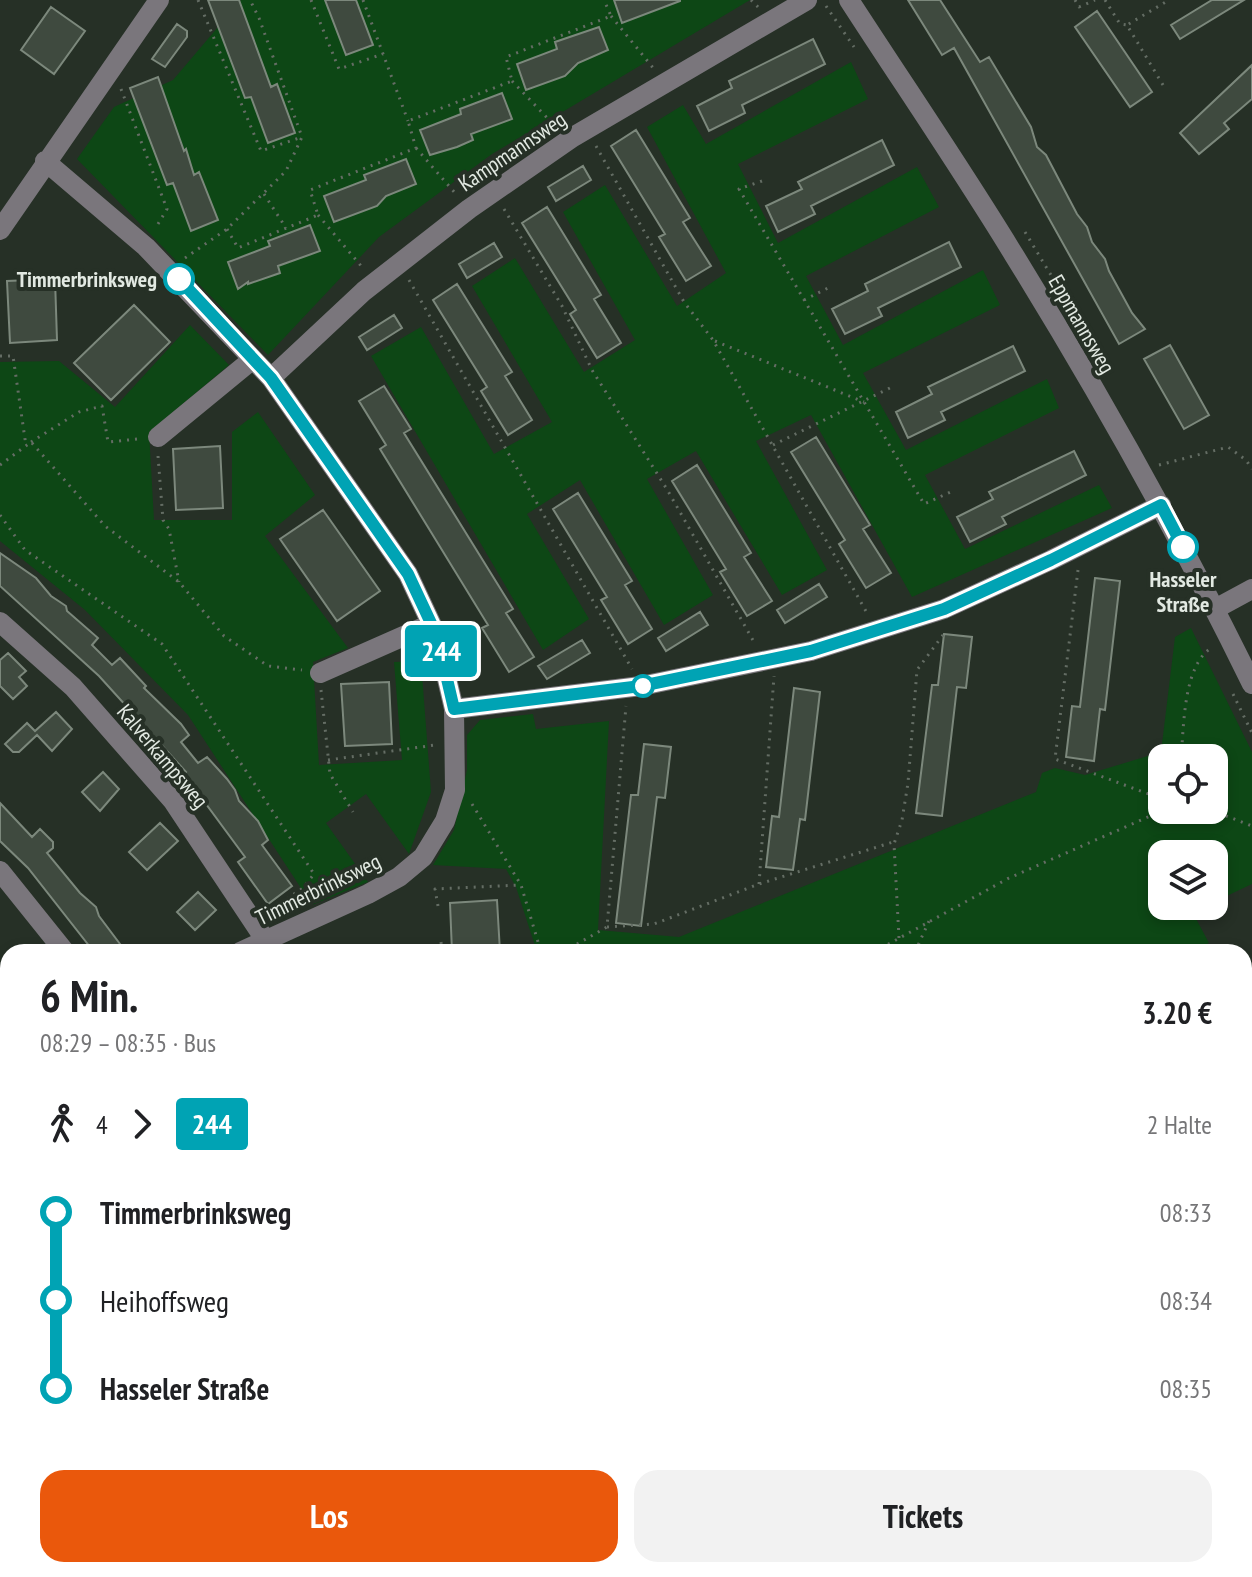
<!DOCTYPE html>
<html lang="de">
<head>
<meta charset="utf-8">
<style>
  :root { --surface:#fff; --page:#f2f2f2; --text:#202124; --muted:#757577; --accent:#ea580c }
  body { margin:0; font-family:"PT Sans Narrow",sans-serif; background:var(--page); color:var(--text); height:100vh; display:flex; flex-direction:column; font-size:30px; white-space:nowrap }
  * { box-sizing:border-box; margin:0 }
  p { font-size:26px; color:var(--muted) }
  .icon { flex:none; width:44px; height:44px; fill:none; stroke:currentColor; stroke-width:2; stroke-linecap:round; stroke-linejoin:round }
  .map { position:relative; flex:1; overflow:hidden }
  .panel { position:absolute; left:0px; top:944px; width:1252px; height:634px; display:flex; flex-direction:column; background:var(--surface); border-radius:24px 24px 0 0; box-shadow:0 4px 12px #0003 }
  .panel>* { flex:none }
  .badge { padding:0 16px; border-radius:6px; font-size:28px; line-height:52px }
  .tools { position:absolute; left:1148px; top:744px; display:grid; gap:16px }
  .tools a { display:grid; place-items:center; width:80px; height:80px; border-radius:16px; background:var(--surface); box-shadow:0 4px 12px #0003; font-size:40px }
  .map>.badge { position:absolute; translate:-50% -50%; box-shadow:0 0 0 4px #fff }
  .legs { display:flex; align-items:center; gap:12px; height:88px; padding:0 40px; font-size:26px }
  .legs p { margin-inline-start:auto }
  .headline { display:flex; align-items:center; justify-content:space-between; height:136px; padding:0 40px }
  h1 { font-size:44px; font-weight:800; line-height:60px }
  .action { display:flex; gap:16px; margin-top:auto; padding:16px 40px }
  .action a { flex:1; height:92px; border-radius:24px; background:var(--accent); color:#fff; font-size:32px; font-weight:800; line-height:92px; text-align:center }
  .action a+a { background:var(--page); color:var(--text) }
  ul { padding:0 40px; list-style:none }
  li { display:flex; align-items:center; gap:28px; height:88px; font-size:30px }
  li i { display:grid; place-items:center; width:12px; height:100%; margin:0 10px; background:currentColor }
  li i::after { content:''; width:20px; height:20px; margin:-10px; border:6px solid; border-radius:50%; background:var(--surface) }
  li p { margin-inline-start:auto }
  li:first-child i { background:linear-gradient(#0000 50%,currentColor 0) }
  li:last-child i { background:linear-gradient(currentColor 50%,#0000 0) }
  .map>svg:first-child { display:block }
</style>
</head>
<body>
<div class="map">
<svg width="1252" height="1577" viewBox="0 0 1252 1577">
  <rect width="100%" height="100%" fill="#263026"/>
  <path fill="#0d4715" fill-rule="evenodd" d="M241,0H750L492,154L379,237L268,355L77,159L114,107L173,80Z
    M851,62L868,99L738,164L778,243L917,167L939,207L806,276L843,345L983,270L1000,305L863,373L906,450L1047,379L1059,408L925,475L965,549L1099,485L1112,508L912,597L811,415L756,441L827,570L782,595L696,451L647,479L713,595L664,625L580,480L527,514L589,619L543,650L371,356L421,327L494,454L552,422L472,286L515,258L584,372L635,340L563,212L605,185L677,306L726,273L647,127L683,105L706,144Z
    M190,325L229,365L149,432L154,520H232V432L258,412L315,495L265,536L348,648L313,662L319,765L402,760L394,662L421,661L431,792L409,854L366,794L326,823L368,882L312,905L188,715L85,610L0,541V362L59,361L115,407Z
    M1191,628L1252,752V884L1214,902V854H1162V906H1206L1193,913L1209,943L1190,952H537L516,887L506,869L433,865L454,830L467,770V735L480,720L533,714L536,729L609,721L598,930L679,937L1036,792L1042,773L1055,768L1085,775L1161,752L1175,637ZM1162,758H1214V810H1162Z
    M0,1234H8V1570H169L156,1577H0Z
    M195,1570H317L321,1577H183Z
    M331,1570H794L801,1577H335Z"/>
  <path fill="#3f4a3f" stroke="#7c887c" stroke-width="2" d="M208,0H239L271,87L277,84L295,133L268,143L251,97L245,98Z
    M325,0H356L373,45L346,55Z
    M614,0H680V1L622,23Z
    M908,0H940L980,62L989,57L1031,127L1037,147L1046,155L1077,214L1087,227L1092,242L1105,259L1109,271L1132,313L1145,329L1119,344L954,48L942,55Z
    M1212,0H1244L1180,39L1171,25Z
    M51,7L85,31L54,74L21,50Z
    M1097,11L1152,92L1130,107L1075,27Z
    M177,24L187,31V37L165,67L152,59Z
    M599,27L608,50L578,63L565,76L526,90L517,64L557,49L555,42Z
    M813,39L825,64L742,105L745,113L709,131L697,106L732,88L729,81Z
    M1252,65V99L1224,123L1229,129L1199,154L1180,133Z
    M158,77L184,151L186,149L194,175L199,172L218,220L191,231L173,183L167,185L130,88Z
    M502,93L512,119L471,134L473,140L457,147L430,155L420,130L461,114L460,109Z
    M636,130L690,218L683,222L711,266L686,281L659,237L665,234L611,146Z
    M882,140L894,165L811,206L815,214L778,232L766,206L802,189L798,182Z
    M406,159L416,184L386,196L377,206L334,222L324,196L366,180L364,175Z
    M583,166L591,180L556,201L548,187Z
    M547,207L601,295L594,299L621,343L597,358L570,314L576,310L522,223Z
    M310,225L320,251L278,266L280,273L248,284V282L238,289L228,262L270,246L268,241Z
    M949,242L961,267L878,308L882,316L845,334L832,309L868,291L865,284Z
    M494,243L502,257L467,278L459,264Z
    M55,279L57,340L10,343L7,281Z
    M457,284L512,372L505,376L532,420L508,435L481,391L487,387L433,300Z
    M134,305L170,342L111,400L74,363Z
    M394,315L402,328L367,350L359,337Z
    M1170,345L1209,415L1184,429L1144,359Z
    M1013,346L1025,371L941,412L945,420L908,438L896,412L932,394L928,387Z
    M384,386L411,429L404,433L513,609L506,613L534,657L509,672L482,628L488,625L380,449L386,445L359,401Z
    M816,437L870,525L863,529L891,573L866,588L839,544L845,540L791,452Z
    M220,446L223,508L176,510L173,449Z
    M1074,451L1086,475L1002,517L1006,524L970,542L957,517L993,499L989,492Z
    M697,465L751,553L744,557L772,601L747,616L720,572L726,569L672,481Z
    M578,493L632,581L625,585L652,629L628,644L601,600L607,597L553,509Z
    M323,510L380,591L337,621L280,539Z
    M0,553L36,578L51,596L66,606L67,611L98,638L92,645L112,665L120,658L146,686L144,688L181,724L189,735L181,742L198,763L207,757L227,779L235,790L239,801L258,821L268,840L262,845L292,886L268,904L238,862L245,857L184,774L186,772L99,676L0,586Z
    M1095,578L1120,581L1105,710L1100,709L1094,761L1066,757L1072,706L1080,707Z
    M819,584L827,597L785,623L777,610Z
    M700,612L708,625L666,651L658,638Z
    M944,634L972,637L966,688L957,687L942,816L916,813L932,685H938Z
    M582,640L590,653L547,679L538,666Z
    M8,653L26,671L19,677L27,686L13,699L0,686V660Z
    M389,682L392,744L345,746L341,684Z
    M794,688L820,692L805,820L800,819L793,870L766,867L772,816L779,817Z
    M56,712L72,729L52,751L37,735L19,752H13L5,744L27,723L35,731Z
    M644,744L671,747L665,798L657,797L641,926L616,923L631,795H638Z
    M103,772L119,789L100,811L82,792Z
    M0,803L32,837L40,829L53,842V848L47,853L80,893L96,907L99,916L126,952H94L28,868L0,841Z
    M160,823L178,841L147,870L129,852Z
    M198,892L216,910L195,930L177,912Z
    M497,900L500,952H452L450,903Z"/>
  <g fill="none" stroke-linecap="round" stroke-linejoin="round">
    <path stroke="#646d64" stroke-width="3" stroke-dasharray="2 6" stroke-linecap="butt" d="M198,0L261,151L302,137
      M311,0L339,69L383,54
      M363,0L408,121
      M751,0L758,7
      M1075,0L1079,7L1095,0
      M1105,0L1120,24L1127,25
      M826,6L854,47
      M611,16L654,69
      M512,81L554,125
      M1163,85L1127,25L1169,0
      M121,89L167,209L155,229
      M596,146L684,302L713,340L867,613
      M416,148L455,193
      M762,181L739,189L924,504L953,491
      M264,194L286,228
      M504,209L562,306L592,370L668,491L754,642
      M318,215L362,267
      M227,229L238,248L318,215L310,190L416,148L408,121L512,81L506,57L611,16L604,0
      M1025,232L1069,305
      M185,258L227,229L286,171L302,137L259,18L250,0
      M409,280L632,669
      M804,300L828,288
      M715,341L864,402
      M0,356H13L26,446
      M31,442L79,412L102,406L108,442L138,439
      M773,445L894,386
      M158,456L163,520L169,529L179,582
      M0,465L31,442L105,526L179,582L224,636L268,666L302,670
      M1159,465L1228,447L1246,460L1252,469
      M0,515L25,550L162,644L314,874L303,888L269,911
      M1078,570L1055,759L1162,799
      M321,690L330,774L353,812
      M1233,694L1252,733
      M1181,758C1184,727 1183,663 1213,647
      M328,760L435,745
      M472,804L521,885L541,952
      M1211,810L1252,826
      M759,884L774,676
      M438,906L435,889L521,885
      M607,927L654,924L759,884L893,842
      M899,938L894,844L902,820L908,783L917,670L946,631
      M441,942L442,952
      M563,952L607,927L626,706
      M874,952L1009,878L1164,810
      M915,952L929,921
      M0,1229H8
      M323,1570L327,1577
      M173,1577L186,1570"/>
    <path stroke="#7a767c" stroke-width="20" d="M849,0C904,85 961,168 1014,255C1100,394 1180,537 1252,684
      M45,161L146,247L271,378L408,574L437,636L454,709L455,790L445,821L423,857L399,877L368,894L240,952
      M0,230L159,0
      M271,378L364,291L469,209L573,137L807,0
      M158,437L253,359
      M1215,609L1252,589
      M0,622L73,687L173,801L266,941
      M320,673L431,624
      M454,709L641,686L811,651L944,609L1051,560L1161,505
      M0,871L65,952
      M0,1046L8,1043
      M1244,1057L1252,1053
      M1244,1397L1252,1392
      M974,1570L980,1577
      M1028,1577L1032,1570"/>
  </g>
  <g fill="none" stroke-linecap="round" stroke-linejoin="round">
    <defs>
      <path id="line-1" d="M179,279L271,378L408,574L437,636L454,709L641,686L811,651L944,609L1051,560L1161,505L1183,547"/>
    </defs>
    <use href="#line-1" stroke="#fff" stroke-width="18"/>
    <use href="#line-1" stroke="#00a3b4" stroke-width="12"/>
  </g>
  <g fill="#fff" stroke="#00a3b4" stroke-width="4">
    <circle cx="179" cy="279" r="14"/>
    <circle cx="1183" cy="547" r="14"/>
    <circle cx="643" cy="686" r="10"/>
  </g>
  <g text-anchor="middle" stroke-width="8" stroke-linejoin="round" paint-order="stroke">
    <g font-size="22" fill="#e2e9e2" stroke="#263026">
      <text transform="translate(512 151) rotate(-34)" y="8">Kampmannsweg</text>
      <text transform="translate(1082 324) rotate(60)" y="8">Eppmannsweg</text>
      <text transform="translate(163 756) rotate(50)" y="8">Kalverkampsweg</text>
      <text transform="translate(318 889) rotate(-26)" y="8">Timmerbrinksweg</text>
    </g>
    <g font-size="22" font-weight="bold" fill="#e2e9e2" stroke="#263026" text-anchor="end">
      <text x="157" y="287">Timmerbrinksweg</text>
      <text x="1183" y="587" text-anchor="middle">Hasseler<tspan x="1183" dy="25">Straße</tspan></text>
    </g>
  </g>
</svg>
<div class="tools">
<a><svg class="icon" aria-label="locate" viewBox="0 0 24 24"><circle cx="12" cy="12" r="6"/><path d="M12 2v4M12 18v4M2 12h4M18 12h4"/></svg></a>
<a><svg class="icon" aria-label="layers" viewBox="0 0 24 24"><path d="M12 4l9 5-9 5-9-5zM3 14l9 5 9-5"/></svg></a>
</div>
<b class="badge" style="left:441px;top:651px;background:#00a3b4;color:#fff">244</b>
<section class="panel">
<div class="headline"><div><h1>6 Min.</h1><p>08:29 – 08:35 · Bus</p></div><b>3.20 €</b></div>
<div class="legs"><svg class="icon" aria-label="walk" viewBox="0 0 24 24"><circle cx="13" cy="4" r="2"/><path d="M13 8l-2 6 4 7M11 14l-3 7M7 12l3-4h3l4 4"/></svg>4<svg class="icon" aria-label="forward" viewBox="0 0 24 24"><path d="M9 5l7 7-7 7"/></svg><b class="badge" style="background:#00a3b4;color:#fff">244</b><p>2 Halte</p></div>
<ul>
<li><i style="color:#00a3b4"></i><b>Timmerbrinksweg</b><p>08:33</p></li>
<li><i style="color:#00a3b4"></i><span>Heihoffsweg</span><p>08:34</p></li>
<li><i style="color:#00a3b4"></i><b>Hasseler Straße</b><p>08:35</p></li>
</ul>
<div class="action"><a>Los</a><a>Tickets</a></div>
</section>
</div>
</body>
</html>
